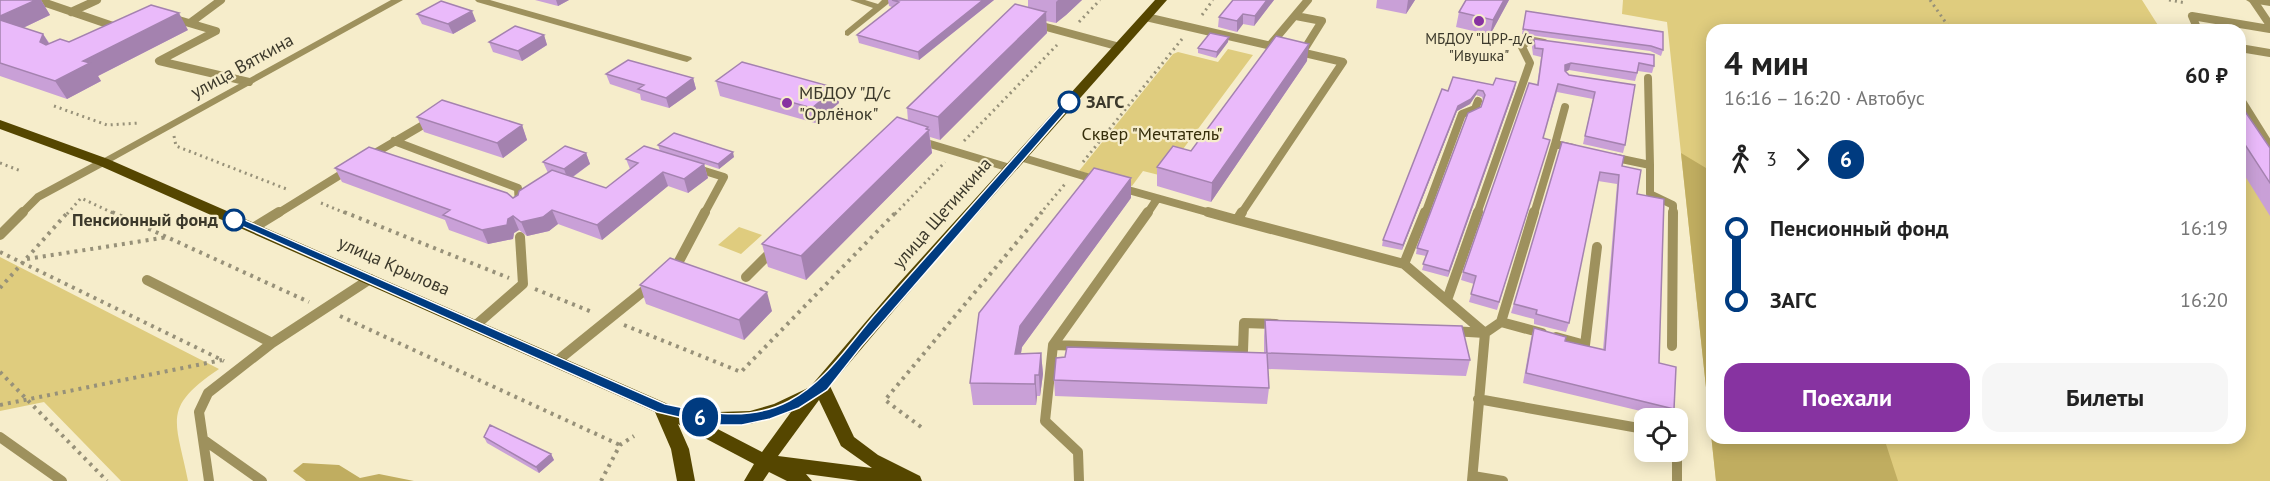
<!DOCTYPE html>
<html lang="ru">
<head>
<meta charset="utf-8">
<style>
  :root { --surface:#fff; --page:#f6f6f6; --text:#222; --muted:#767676; --accent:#8733a1 }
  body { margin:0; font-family:"PT Sans",sans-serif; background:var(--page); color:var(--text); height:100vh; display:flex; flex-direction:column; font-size:22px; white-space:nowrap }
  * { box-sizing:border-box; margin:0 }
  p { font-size:20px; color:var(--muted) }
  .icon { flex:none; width:33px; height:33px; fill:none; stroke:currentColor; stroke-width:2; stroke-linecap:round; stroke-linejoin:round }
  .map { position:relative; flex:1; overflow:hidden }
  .details { position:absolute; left:1706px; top:24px; width:540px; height:420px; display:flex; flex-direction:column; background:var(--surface); border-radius:18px; box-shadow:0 3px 15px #0003 }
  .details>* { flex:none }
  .badge { padding:0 12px; border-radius:20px; font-size:21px; line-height:39px }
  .fabs { position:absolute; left:1634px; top:408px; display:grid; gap:12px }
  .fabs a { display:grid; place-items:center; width:54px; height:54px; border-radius:12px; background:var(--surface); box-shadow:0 3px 15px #0003; font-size:30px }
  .map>.badge { position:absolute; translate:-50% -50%; box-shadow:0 0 0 3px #fff }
  .legs { display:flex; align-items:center; gap:9px; height:66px; padding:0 18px; font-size:20px }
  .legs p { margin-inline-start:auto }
  .overview { display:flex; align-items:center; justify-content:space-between; height:102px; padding:0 18px }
  h1 { font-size:33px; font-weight:800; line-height:45px }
  .button { display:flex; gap:12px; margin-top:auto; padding:12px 18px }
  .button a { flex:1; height:69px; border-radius:18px; background:var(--accent); color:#fff; font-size:24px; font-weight:800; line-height:69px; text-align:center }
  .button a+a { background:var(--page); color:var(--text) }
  ul { padding:0 18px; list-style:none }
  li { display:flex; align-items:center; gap:21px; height:72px; font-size:22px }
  li i { display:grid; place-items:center; width:9px; height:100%; margin:0 8px; background:currentColor }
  li i::after { content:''; width:15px; height:15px; margin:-8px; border:4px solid; border-radius:50%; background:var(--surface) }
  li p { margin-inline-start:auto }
  li:first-child i { background:linear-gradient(#0000 50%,currentColor 0) }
  li:last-child i { background:linear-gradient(currentColor 50%,#0000 0) }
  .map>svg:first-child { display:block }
</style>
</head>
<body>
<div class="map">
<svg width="2270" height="481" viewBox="0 0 2270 481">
  <rect width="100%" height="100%" fill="#f6edcb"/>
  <path fill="#dfcc7e" d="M1623,0H2142L2161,30H1712V438H2240V158L2270,207V481H1716L1667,22L1622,14Z
    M1228,49L1253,55L1163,176L1143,171L1132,186L1079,171L1173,54L1178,52L1218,62Z
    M739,227L762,235L741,254L718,245Z
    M0,257L219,369C161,408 176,420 188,481H121L44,402L0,411Z"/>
  <path fill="#c0ad60" d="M1681,153L1711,171L1712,438H1884L1898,481H1716Z
    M303,463L339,465L360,478L379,474L414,481H306L293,471Z"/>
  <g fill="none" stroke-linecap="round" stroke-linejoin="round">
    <path stroke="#979179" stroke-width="3" stroke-dasharray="2 4" stroke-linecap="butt" d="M1930,0L1951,30
      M2169,0L2186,3
      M1202,15L1213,0
      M1079,22L1100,0
      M54,106L107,125L140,123
      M174,136L176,146L289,190
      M964,141L1057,45
      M1083,162L1182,39
      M0,163L21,171
      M321,203L348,214
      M67,214L81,198L115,214
      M895,214L945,162
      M1040,214L1065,184"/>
    <path stroke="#979179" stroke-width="4" stroke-dasharray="3 5" stroke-linecap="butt" d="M112,212L309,302
      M344,212L509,278
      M0,252L224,361
      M27,259L168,237
      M0,288L68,212
      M535,289L592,312
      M340,316L620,445
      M624,325L741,372L896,212
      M0,372L107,481
      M0,405L222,360
      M921,427L885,400L1042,212
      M601,481L620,445L634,436"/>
    <path stroke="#9e915d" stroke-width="8" d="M37,0L119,28
      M2253,0L2270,25
      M71,12L97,0
      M1296,16L1322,21L1302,53
      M1146,17L1280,48
      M172,18L216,31L159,61L249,82
      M190,23L221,0
      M1035,24L1120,47
      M2198,30L2192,16L2270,29
      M1271,44L1308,0
      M2240,48L2270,53
      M2240,98L2270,146
      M394,141L518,188L519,206
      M920,141L1010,168
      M1555,144L1565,107
      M370,156L423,125
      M1020,157L1097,180
      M1612,157L1650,165L1648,78
      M1650,165V194L1673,205V214
      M695,168L724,177L704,214
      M1121,188L1214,214
      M21,214L38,197L103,162
      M277,214L348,170
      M1147,214L1157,199
      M1241,214L1343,62L1296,51
      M1425,214L1462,114L1475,109L1478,101
      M1477,214L1530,63L1522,47L1528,40L1544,43
      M1534,214L1555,144L1573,148"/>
    <path stroke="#9e915d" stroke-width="10" d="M1148,212L1053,345L1243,351L1244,323L1276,324
      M1208,212L1237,220
      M1242,212L1237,220L1404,264L1485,333L1472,481
      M253,228L279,212
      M0,235L23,212
      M1404,264L1425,212
      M671,269L677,265L705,212
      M746,277L774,249
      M147,280L272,343
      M1447,300L1478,212
      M1501,322L1542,333
      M476,325L523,284L520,237
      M1452,331L1485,333L1501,322L1534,212
      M1556,337L1585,345L1597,247
      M1053,345L1045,421L1078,452L1079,481
      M1672,346L1673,212
      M557,361L651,285
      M1478,399L1644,429
      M0,437L62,481
      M204,440L262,481
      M1677,452V481
      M1473,476L1503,481
      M209,481L199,412L208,393L272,343L370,279"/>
    <path fill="#9e915d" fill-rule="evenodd" d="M391,0H403L107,164L103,165L97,162Z
      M475,0H490L691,57L692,59L687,62L683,61L477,2Z
      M850,0H865L878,4L882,0H893L848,36L845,35V31L873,8Z
      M2246,0H2270V6L2251,3Z"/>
    <path fill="#554600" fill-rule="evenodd" d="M1155,0H1167L941,255L830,386L854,437L878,455L920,476L922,481H858L806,474L812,481H787L769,472L763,481H744L754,464L678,424L689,449L695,481H677L671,449L655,412L98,165L0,129V120L108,159L677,408L683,406L718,412L750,411L774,404L810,387L898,284ZM819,400L841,446L872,468L778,456ZM791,412L762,452L708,424H750Z"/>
  </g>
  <path fill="#c9a0d7" d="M0,0H41L50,15L23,28L43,34L50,44L188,30L98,76L101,81L67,99L0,76Z
    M535,0H569L558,6Z
    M888,0H994L919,60L859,43L857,35L892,7L889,6Z
    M1028,0H1082L1066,15L1056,23L1046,21L1047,33L940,140L930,137L932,153L806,280L768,267L762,244L908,121L907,108L1028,7Z
    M1233,0H1274L1254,26L1243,24L1237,32L1218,27L1219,17Z
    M1377,0H1415L1406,14L1376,8Z
    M1466,0H1509L1490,35L1456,27L1459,12Z
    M1526,11L1663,32V50L1661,56L1650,51L1522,34Z
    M417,14L476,21L453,34L422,24Z
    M544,35L547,45L522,61L493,52L489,42Z
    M1534,39L1654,66L1652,73L1638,71L1635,81L1569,70L1565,72L1569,75L1635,85L1625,145L1623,153L1583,144L1593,99L1557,92L1543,138L1548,147L1497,310L1469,302L1474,284L1461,280L1463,272L1537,85L1541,57L1533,55L1532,47Z
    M1228,42L1216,58L1198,53V48Z
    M1307,61L1211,202L1157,186V167L1191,151Z
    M606,74L693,78L696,89L669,108L641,100L640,94L610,84Z
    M716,81L836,88L839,103L815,123L720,96Z
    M1493,85L1515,88L1448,277L1422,270L1426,256L1416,254L1417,248L1481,107L1483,100L1482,97L1476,95L1470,104L1457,111L1402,250L1382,246L1383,240L1448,91Z
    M2240,104L2270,148V216L2240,168Z
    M417,117L522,125L527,140L503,158L424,132Z
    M1562,142L1622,166L1637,194L1659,363L1674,409L1670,418L1523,383L1531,338L1534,328L1565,341L1603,350L1617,184L1598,181L1569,323L1566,332L1534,324V319L1511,313Z
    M658,145L734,157L719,169L704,164L708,178L688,193L668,186L602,240L558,224L549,231L527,236L519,230L514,233L513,239L488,244L449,230L445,220L342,182L335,168L513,198L518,195L548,173L543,162L586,153L590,164L573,177L606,188L630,169L626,159L660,151Z
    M1131,198L1022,347L1021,354L1041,353L1043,374L1040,396H1037L1036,405H973L970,383Z
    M640,285L772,311L744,340L646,304Z
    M1265,320L1470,360L1466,376L1268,369L1269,388L1267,404L1055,396L1054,380L1264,353V336Z
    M484,437L551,454L554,460L539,473L487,443Z"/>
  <path fill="#a482af" d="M36,0H41L50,15L6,36L0,27V16Z
    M556,0H569L558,6Z
    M983,0H994L919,60L918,52Z
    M1058,0H1082L1066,15L1056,23V2Z
    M1267,0H1274L1254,26L1255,16Z
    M1408,0H1415L1406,14Z
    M1504,0H1509L1490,35L1493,20Z
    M472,11L476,21L453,34L448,24Z
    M1046,12L1047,33L940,140L938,117Z
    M179,13L188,30L98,76L101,81L67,99L55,81L83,61Z
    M1243,14V24L1237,32V21Z
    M43,34L54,52L40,42Z
    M544,35L547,45L522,61L518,51Z
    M1229,37L1228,42L1216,58L1217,52Z
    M1309,44L1307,61L1211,202L1212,183Z
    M1571,63L1569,70L1563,73L1565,65Z
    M693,78L696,89L669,108L666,98Z
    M1516,82L1515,88L1448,277L1449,271Z
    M836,88L839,103L815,123L812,108Z
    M1478,90L1476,95L1470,104L1457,111L1402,250L1403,245L1458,106Z
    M522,125L527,140L503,158L497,143Z
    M928,127L932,153L806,280L801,256Z
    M733,152L734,157L719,169L718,164Z
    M586,153L590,164L568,180L564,169Z
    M704,164L708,178L688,193L684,179Z
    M663,172L668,186L602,240L597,225Z
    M1131,178V198L1022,347L1017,375L1015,354L1020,326Z
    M552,210L558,224L549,231L527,236L521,222Z
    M513,216L519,230L514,233L513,239L488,244L482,230L508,219Z
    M767,292L772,311L744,340L739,320Z
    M1041,353L1043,374L1040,396L1039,375Z
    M1035,375L1037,396L1036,405L1035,384Z
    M551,454L554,460L539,473L536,467Z"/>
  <path fill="#eabafa" stroke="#a482af" stroke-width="1.5" d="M0,0H36L0,16Z
    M892,0H983L918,52L857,35L899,2Z
    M1233,0H1267L1255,16L1243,14L1237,21L1219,17Z
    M1466,0H1504L1493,20L1459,12Z
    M441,1L472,11L448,24L417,14Z
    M1015,4L1046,12L938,117L907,108Z
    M151,5L179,13L83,61L90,63L55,81L0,63V20L43,34L40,42L46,45L60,39L69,42Z
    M1526,11L1663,32V50L1651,46L1523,29Z
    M515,26L544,35L518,51L489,42Z
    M1210,33L1229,37L1217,52L1198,48Z
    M1276,36L1309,44L1212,183L1157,167L1173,146L1191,151Z
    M1534,39L1654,55V66L1639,63L1637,73L1571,63L1565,65V71L1569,75L1635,85L1625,145L1585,136L1595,92L1558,84L1543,138L1550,140L1499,302L1471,294L1476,276L1463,272L1529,83L1538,85L1543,49L1535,48Z
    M628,60L693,78L666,98L638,89L644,85L606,74Z
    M742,62L836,88L812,108L716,81Z
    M1453,77L1493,85L1496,78L1516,82L1449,271L1423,264L1428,251L1417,248L1468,113L1481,107L1485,95L1483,91L1478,90L1471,99L1458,106L1403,245L1383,240L1442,89L1448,91Z
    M442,100L522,125L497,143L417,117Z
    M2240,104L2270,148V183L2240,137Z
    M897,117L928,127L926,129L929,130L801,256L762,244Z
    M674,133L733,152L718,164L658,145Z
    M1562,142L1624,156L1622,166L1641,170L1637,194L1664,199L1659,363L1676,367L1674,409L1526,373L1534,328L1566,337L1565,341L1605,350L1619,175L1600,172L1569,323L1536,314L1537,310L1514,304Z
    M565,146L586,153L564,169L543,162Z
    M644,146L704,164L684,179L663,172L597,225L552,210L543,217L521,222L513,216L508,219L507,225L482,230L443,215L450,210L335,168L369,147L507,193L513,198L518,195L519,191L552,170L606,188L638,163L626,159Z
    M1094,168L1131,178L1020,326L1015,354L1041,353L1039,375H1035V384L970,383L979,313Z
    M670,258L767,292L739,320L640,285Z
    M1265,320L1462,326L1470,360L1267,353Z
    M1067,347L1267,353L1269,388L1054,380L1056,358L1065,357Z
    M490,425L551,454L536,467L484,437Z"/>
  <path fill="#003b80" stroke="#fff" stroke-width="1.5" d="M1066,99L1074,102L861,347L827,390L799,408L770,419L742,425H712L657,412L228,220L238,217L665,404C707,413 749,422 789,401C827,381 850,342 878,311C941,240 1003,170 1066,99Z"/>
  <g fill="#8733a1" stroke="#f6edcb" stroke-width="2">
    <circle cx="1479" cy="21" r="6"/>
    <circle cx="787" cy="103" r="6"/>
  </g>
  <g fill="#fff" stroke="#003b80" stroke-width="3">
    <circle cx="1069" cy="102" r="10"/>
    <circle cx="234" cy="220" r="10"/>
  </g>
  <g text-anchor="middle" stroke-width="4.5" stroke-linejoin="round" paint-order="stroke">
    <g font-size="15" fill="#3c392b" stroke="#f6edcb">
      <text x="1479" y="44">МБДОУ "ЦРР-д/с<tspan x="1479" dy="17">"Ивушка"</tspan></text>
    </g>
    <g font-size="18" fill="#3c392b" stroke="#f6edcb">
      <text transform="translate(242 66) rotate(-29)" y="6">улица Вяткина</text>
      <text transform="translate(942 213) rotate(-49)" y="6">улица Щетинкина</text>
      <text transform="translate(394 266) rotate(24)" y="6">улица Крылова</text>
    </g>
    <g font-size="18" fill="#3c392b" stroke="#f6edcb" text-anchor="start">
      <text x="799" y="99">МБДОУ "Д/с<tspan x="799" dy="21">"Орлёнок"</tspan></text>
    </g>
    <g font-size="18" font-weight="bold" fill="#3c392b" stroke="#f6edcb" text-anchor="start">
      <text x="1086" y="108">ЗАГС</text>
      <text x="218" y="226" text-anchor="end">Пенсионный фонд</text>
    </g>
    <g font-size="18" fill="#362e0a" stroke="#f6edcb">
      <text x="1152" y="140">Сквер "Мечтатель"</text>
    </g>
  </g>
</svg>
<div class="fabs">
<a><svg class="icon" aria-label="locate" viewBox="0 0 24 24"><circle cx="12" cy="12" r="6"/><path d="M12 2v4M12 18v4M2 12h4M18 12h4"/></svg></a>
</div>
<b class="badge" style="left:700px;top:417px;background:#003b80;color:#fff">6</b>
<section class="details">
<div class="overview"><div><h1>4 мин</h1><p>16:16 – 16:20 · Автобус</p></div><b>60 ₽</b></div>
<div class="legs"><svg class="icon" aria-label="walk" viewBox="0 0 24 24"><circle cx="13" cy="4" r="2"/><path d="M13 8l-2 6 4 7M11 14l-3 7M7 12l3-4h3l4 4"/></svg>3<svg class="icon" aria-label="forward" viewBox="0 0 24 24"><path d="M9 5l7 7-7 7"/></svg><b class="badge" style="background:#003b80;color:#fff">6</b></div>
<ul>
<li><i style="color:#003b80"></i><b>Пенсионный фонд</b><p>16:19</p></li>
<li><i style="color:#003b80"></i><b>ЗАГС</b><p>16:20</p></li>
</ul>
<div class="button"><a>Поехали</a><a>Билеты</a></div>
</section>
</div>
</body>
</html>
